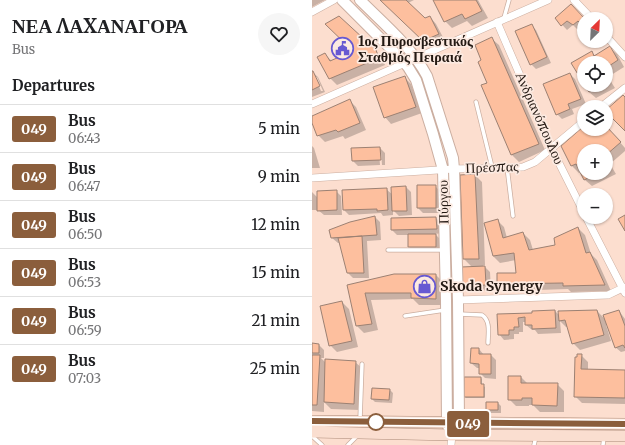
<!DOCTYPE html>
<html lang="en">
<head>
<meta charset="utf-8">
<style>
  :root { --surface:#fff; --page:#f6f6f6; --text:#202124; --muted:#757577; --line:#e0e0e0 }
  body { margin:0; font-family:Merriweather,serif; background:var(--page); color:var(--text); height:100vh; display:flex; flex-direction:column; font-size:15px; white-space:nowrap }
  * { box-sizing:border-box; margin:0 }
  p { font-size:13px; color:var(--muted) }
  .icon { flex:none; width:22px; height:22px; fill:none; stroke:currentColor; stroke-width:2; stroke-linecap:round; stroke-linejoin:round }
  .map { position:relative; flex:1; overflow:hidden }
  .details { display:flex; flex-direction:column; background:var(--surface); width:312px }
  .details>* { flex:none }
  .badge { padding:0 8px; border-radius:3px; font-size:14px; line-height:26px }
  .needle { width:26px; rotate:24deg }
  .buttons { position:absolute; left:265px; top:12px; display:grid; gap:8px }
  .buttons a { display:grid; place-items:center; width:36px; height:36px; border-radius:50%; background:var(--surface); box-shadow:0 1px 3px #0004; font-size:20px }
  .map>.badge { position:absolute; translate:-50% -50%; box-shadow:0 0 0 2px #fff }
  h2 { padding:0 12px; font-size:15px; line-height:36px }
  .round { display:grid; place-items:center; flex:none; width:42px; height:42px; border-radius:21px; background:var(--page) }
  .headline { display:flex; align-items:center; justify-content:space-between; height:68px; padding:0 12px }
  h1 { font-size:19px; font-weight:700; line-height:30px }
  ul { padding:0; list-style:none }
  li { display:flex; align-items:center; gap:12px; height:48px; padding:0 12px; border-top:1px solid var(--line) }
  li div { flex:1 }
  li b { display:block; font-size:15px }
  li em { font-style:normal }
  li .badge { min-width:44px; font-weight:700; text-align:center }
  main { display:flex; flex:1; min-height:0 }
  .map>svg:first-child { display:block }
</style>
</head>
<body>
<main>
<section class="details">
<div class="headline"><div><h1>ΝΕΑ ΛΑΧΑΝΑΓΟΡΑ</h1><p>Bus</p></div><a class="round"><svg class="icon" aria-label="heart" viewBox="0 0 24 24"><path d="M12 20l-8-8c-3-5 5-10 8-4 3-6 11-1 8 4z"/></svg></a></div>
<h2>Departures</h2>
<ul>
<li><span class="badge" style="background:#8b5e3c;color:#fff">049</span><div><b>Bus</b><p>06:43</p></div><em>5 min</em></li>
<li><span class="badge" style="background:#8b5e3c;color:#fff">049</span><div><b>Bus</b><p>06:47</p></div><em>9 min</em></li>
<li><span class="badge" style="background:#8b5e3c;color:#fff">049</span><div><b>Bus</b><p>06:50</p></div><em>12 min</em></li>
<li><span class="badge" style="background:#8b5e3c;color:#fff">049</span><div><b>Bus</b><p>06:53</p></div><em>15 min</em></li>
<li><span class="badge" style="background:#8b5e3c;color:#fff">049</span><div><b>Bus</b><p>06:59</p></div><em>21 min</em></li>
<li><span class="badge" style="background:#8b5e3c;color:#fff">049</span><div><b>Bus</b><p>07:03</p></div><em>25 min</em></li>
</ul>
</section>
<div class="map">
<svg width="313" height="445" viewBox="0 0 313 445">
  <rect width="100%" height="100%" fill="#fceae1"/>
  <path fill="#fcdecf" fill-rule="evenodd" d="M0,0H313V445H0ZM272,19H294V41H272ZM272,63H294V85H272ZM272,107H294V129H272ZM272,151H294V173H272ZM272,195H294V217H272Z"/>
  <path fill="#0003" fill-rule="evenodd" d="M0,0H13L0,7Z
    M69,0H102L96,3L113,19L118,17L124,24L133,41L118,47Z
    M122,0H166L176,18L160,26L155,21L140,28L133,21Z
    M244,18L272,19V26L266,30L261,25L255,30Z
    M219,25L224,30L239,63L224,69L219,64Z
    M180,39L187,45L233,150L207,162L200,155L170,86L176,83L171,61Z
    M298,48L305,54L312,67L296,77L303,88L284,98L277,92L274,85H294V63H272V82L261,63L279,52L283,56Z
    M43,51H63L70,58L73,65L25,85L18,78L13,55L20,61Z
    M0,72L6,77L13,92L0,97ZM3,77H5L11,91H9Z
    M258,74L263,79L274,104L260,109L262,114L250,119L245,114Z
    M92,77L99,84L110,113L79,124L73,117Z
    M37,100L44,107L54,130L33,139L31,136L13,142L6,135L0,121V117Z
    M294,126L313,148V151L298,164L304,174L280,186L273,180L269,172L267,173L260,166L250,146L272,127V129H294ZM272,151H294V173H272Z
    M0,146L2,148L8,168H0Z
    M68,148L73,153V165H70L69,152H67L68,165L46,166L41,161L40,149Z
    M163,175L170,182L173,265H171L178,272L179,290L156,291L151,286L160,267L152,259Z
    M106,186H123L128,191V213H111L106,208Z
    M94,187L99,192L100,215L87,216L81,210V215L71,216L69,213L37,215L32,210L74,189L81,195Z
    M24,191L29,196L30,215H12L6,210H0V192L6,198Z
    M63,217L68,222L69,240L55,241L57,278H41L36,273L28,243H26L20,238Z
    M124,218L129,223L130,233L123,234L129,240V251L102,252L97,247V235H85L80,230V219Z
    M185,220L192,227L195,238L211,233L218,240L221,250L244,246L266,228L273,235L279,254L285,260L299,291L259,292L256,289L193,291L186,284L205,274L204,260L188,263L181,256Z
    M124,275L131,282V305H107L101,299L59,300L66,330L52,333L45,326L36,286Z
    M30,302L37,309L46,347L25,352L18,345Z
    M243,311L247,315L285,311L294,320L307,311L313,319V351L309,352L303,347L295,325H294L299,341L268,350L261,343L256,327H254L248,321L249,333L226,334L223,330H220L214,325V322H211V332H207V334H202V339L192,340L187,334L186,314H221Z
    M0,344L7,345L12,350V358H9L14,363L43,362L50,368L48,410L19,409L12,402V412L0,411Z
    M167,349L172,355H179L184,360V379L173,378L168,373V368H165L159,363Z
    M269,355L276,362V370L313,371V404L270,403L263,396Z
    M197,377H209L216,384H245L252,391V412H228L221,405H217V406H204L197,399Z
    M169,378L170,379V385L173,387V398H154L153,397Z
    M78,390L81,393L80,403L63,402L60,399Z
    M186,403L189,406V413H178L175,410Z"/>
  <path fill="#fdbf9e" stroke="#9c8173" d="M68,0H94L113,18L118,16L127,34L111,41Z
    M121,0H164L170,11L153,19L150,14L132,22Z
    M259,4L273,19H272V27L266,21L261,25L255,21L249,26L243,18Z
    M27,16L64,50L67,58L17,79L5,57L13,53L18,61L41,51L13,24Z
    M220,24L235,57L218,65L203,31Z
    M180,37L227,144L199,155L169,85L175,83L166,62L169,60L163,45Z
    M298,46L306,60L294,68V63H272V84L259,63L280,51L282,56Z
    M0,71H1L8,86L0,90Z
    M258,73L269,99L256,104L258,109L244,115L231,84Z
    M93,76L104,107L72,118L61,87Z
    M272,85H289L277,92Z
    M311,95L313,97V131L294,112V110Z
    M38,99L48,123L26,132L24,130L5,136L0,123V116Z
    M272,126V129H294V126L309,142L294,155V151H272V173H287L272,180L264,164L259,166L249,146Z
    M68,147L69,160L40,161L39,148Z
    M163,174L167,259H151L148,175Z
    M105,185H124V208H105Z
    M94,186L95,211H80L79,187Z
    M75,188L76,210L65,211V209L31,210L30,190Z
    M25,190V210L5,211V191Z
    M313,215V231L306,219Z
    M63,216L65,235L19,238L17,230L38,222Z
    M124,217L125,229L79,230V218Z
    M186,219L191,238L211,232L217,250L243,245L242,238L266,227L274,253L278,252L293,285L251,286V283L185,284V273H204L202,253L181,256L172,223Z
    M96,234H124V247H96Z
    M50,236L52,273H35L26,238Z
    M173,266L174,285L150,286L149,267Z
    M82,274H124V299L99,298V293H53L60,324L44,326L35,285Z
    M30,301L40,341L17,346L8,306Z
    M243,310L244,328L220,329V325H213V317L206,318L207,327H202V330H197V335H186L185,314L220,313V311Z
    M285,310L292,335L260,344L253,320L247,321L246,311Z
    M307,310L313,326V348L311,345L303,348L291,315Z
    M0,343L7,344V353H0Z
    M159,348H167V354H179V374H167V364L158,363Z
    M265,354H270L269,369L313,370V398L262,397L263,357H265Z
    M0,355H8L5,405H0Z
    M13,359L44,361L42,404L12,402Z
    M196,376H209V383H246L245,406L220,405V398H210V400H196Z
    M152,377H169V384H172V397H152Z
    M60,388L78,389L77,400L59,399Z
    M174,402H186V410H174Z"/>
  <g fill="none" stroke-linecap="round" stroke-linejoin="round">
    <defs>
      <path id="lane" d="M192,18L197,0
        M164,102L180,167
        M195,167L201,216
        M76,250H132
        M147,314L170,315C179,321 176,334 176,343
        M93,316L133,310
        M48,419L50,364
        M0,436L10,445
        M36,445L45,436
        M222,445L224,437
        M291,445L292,437"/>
      <path id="street" d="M262,0L280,19
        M0,12L22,0
        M185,22L239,147L272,213
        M294,36L313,57
        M0,104L236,0
        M289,107L313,88
        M0,178L142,169L211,167L223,162L272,121
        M274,217L313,293
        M146,300L296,295L313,287
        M139,445L140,435"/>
      <path id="secondary" d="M30,0L88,58L96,67L104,80L121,134L131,170L134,300L135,424L140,435
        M48,0C72,24 99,46 115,76L141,158L142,169L146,300L147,424L144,429"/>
      <path id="primary" d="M0,421L313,424
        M0,432L140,435L313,436"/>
    </defs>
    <use href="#lane" stroke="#cbaea0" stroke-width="5"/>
    <use href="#street" stroke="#cbaea0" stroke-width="8"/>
    <use href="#secondary" stroke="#cbaea0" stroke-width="12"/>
    <use href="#primary" stroke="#ac8b79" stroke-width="12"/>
    <use href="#lane" stroke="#fff" stroke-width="3.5"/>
    <use href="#street" stroke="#fff" stroke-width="7"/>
    <use href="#secondary" stroke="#fff" stroke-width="10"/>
    <use href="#primary" stroke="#faded0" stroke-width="11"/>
  </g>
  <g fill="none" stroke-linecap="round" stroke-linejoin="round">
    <defs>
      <path id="line" d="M0,421L313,424"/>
    </defs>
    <use href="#line" stroke="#fff" stroke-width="9"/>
    <use href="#line" stroke="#8b5e3c" stroke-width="6"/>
  </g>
  <defs>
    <symbol id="civic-ring" viewBox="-11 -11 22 22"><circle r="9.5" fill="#fceae1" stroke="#6759d2" stroke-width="1.5"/><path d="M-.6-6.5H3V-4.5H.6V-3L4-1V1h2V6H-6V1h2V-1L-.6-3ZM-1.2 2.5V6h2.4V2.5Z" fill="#6759d2"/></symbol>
    <symbol id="shop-ring" viewBox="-11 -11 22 22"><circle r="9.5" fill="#fceae1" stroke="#6759d2" stroke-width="1.5"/><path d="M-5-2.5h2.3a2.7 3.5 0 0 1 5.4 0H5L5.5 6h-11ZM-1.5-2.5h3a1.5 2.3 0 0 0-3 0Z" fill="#6759d2"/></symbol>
  </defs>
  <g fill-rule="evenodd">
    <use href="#civic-ring" x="18" y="36" width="25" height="25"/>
    <use href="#shop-ring" x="100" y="274" width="25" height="25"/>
  </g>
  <circle fill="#fff" stroke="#8b5e3c" stroke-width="2" cx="64" cy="422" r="8"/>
  <g text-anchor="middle" stroke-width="3.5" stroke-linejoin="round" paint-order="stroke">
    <g font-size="14" font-weight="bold" fill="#231913" stroke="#fceae1" text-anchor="start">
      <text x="46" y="46">1ος Πυροσβεστικός<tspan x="46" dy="16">Σταθμός Πειραιά</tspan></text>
      <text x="128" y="291">Skoda Synergy</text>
    </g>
    <g font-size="14" fill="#231913" stroke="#fceae1">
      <text transform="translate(228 118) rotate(66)" y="5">Ανδριανόπουλου</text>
      <text transform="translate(180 167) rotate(-2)" y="5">Πρέσπας</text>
      <text transform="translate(131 202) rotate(-91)" y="5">Πύργου</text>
    </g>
  </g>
</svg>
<div class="buttons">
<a><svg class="needle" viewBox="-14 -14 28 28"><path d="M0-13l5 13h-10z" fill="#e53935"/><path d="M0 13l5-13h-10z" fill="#757577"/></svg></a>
<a><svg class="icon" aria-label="locate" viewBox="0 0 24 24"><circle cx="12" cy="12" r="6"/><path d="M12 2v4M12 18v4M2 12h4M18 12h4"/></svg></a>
<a><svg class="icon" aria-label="layers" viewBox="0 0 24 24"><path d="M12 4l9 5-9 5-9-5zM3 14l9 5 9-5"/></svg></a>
<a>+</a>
<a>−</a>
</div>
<b class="badge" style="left:156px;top:424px;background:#8b5e3c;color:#fff">049</b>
</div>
</main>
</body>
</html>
